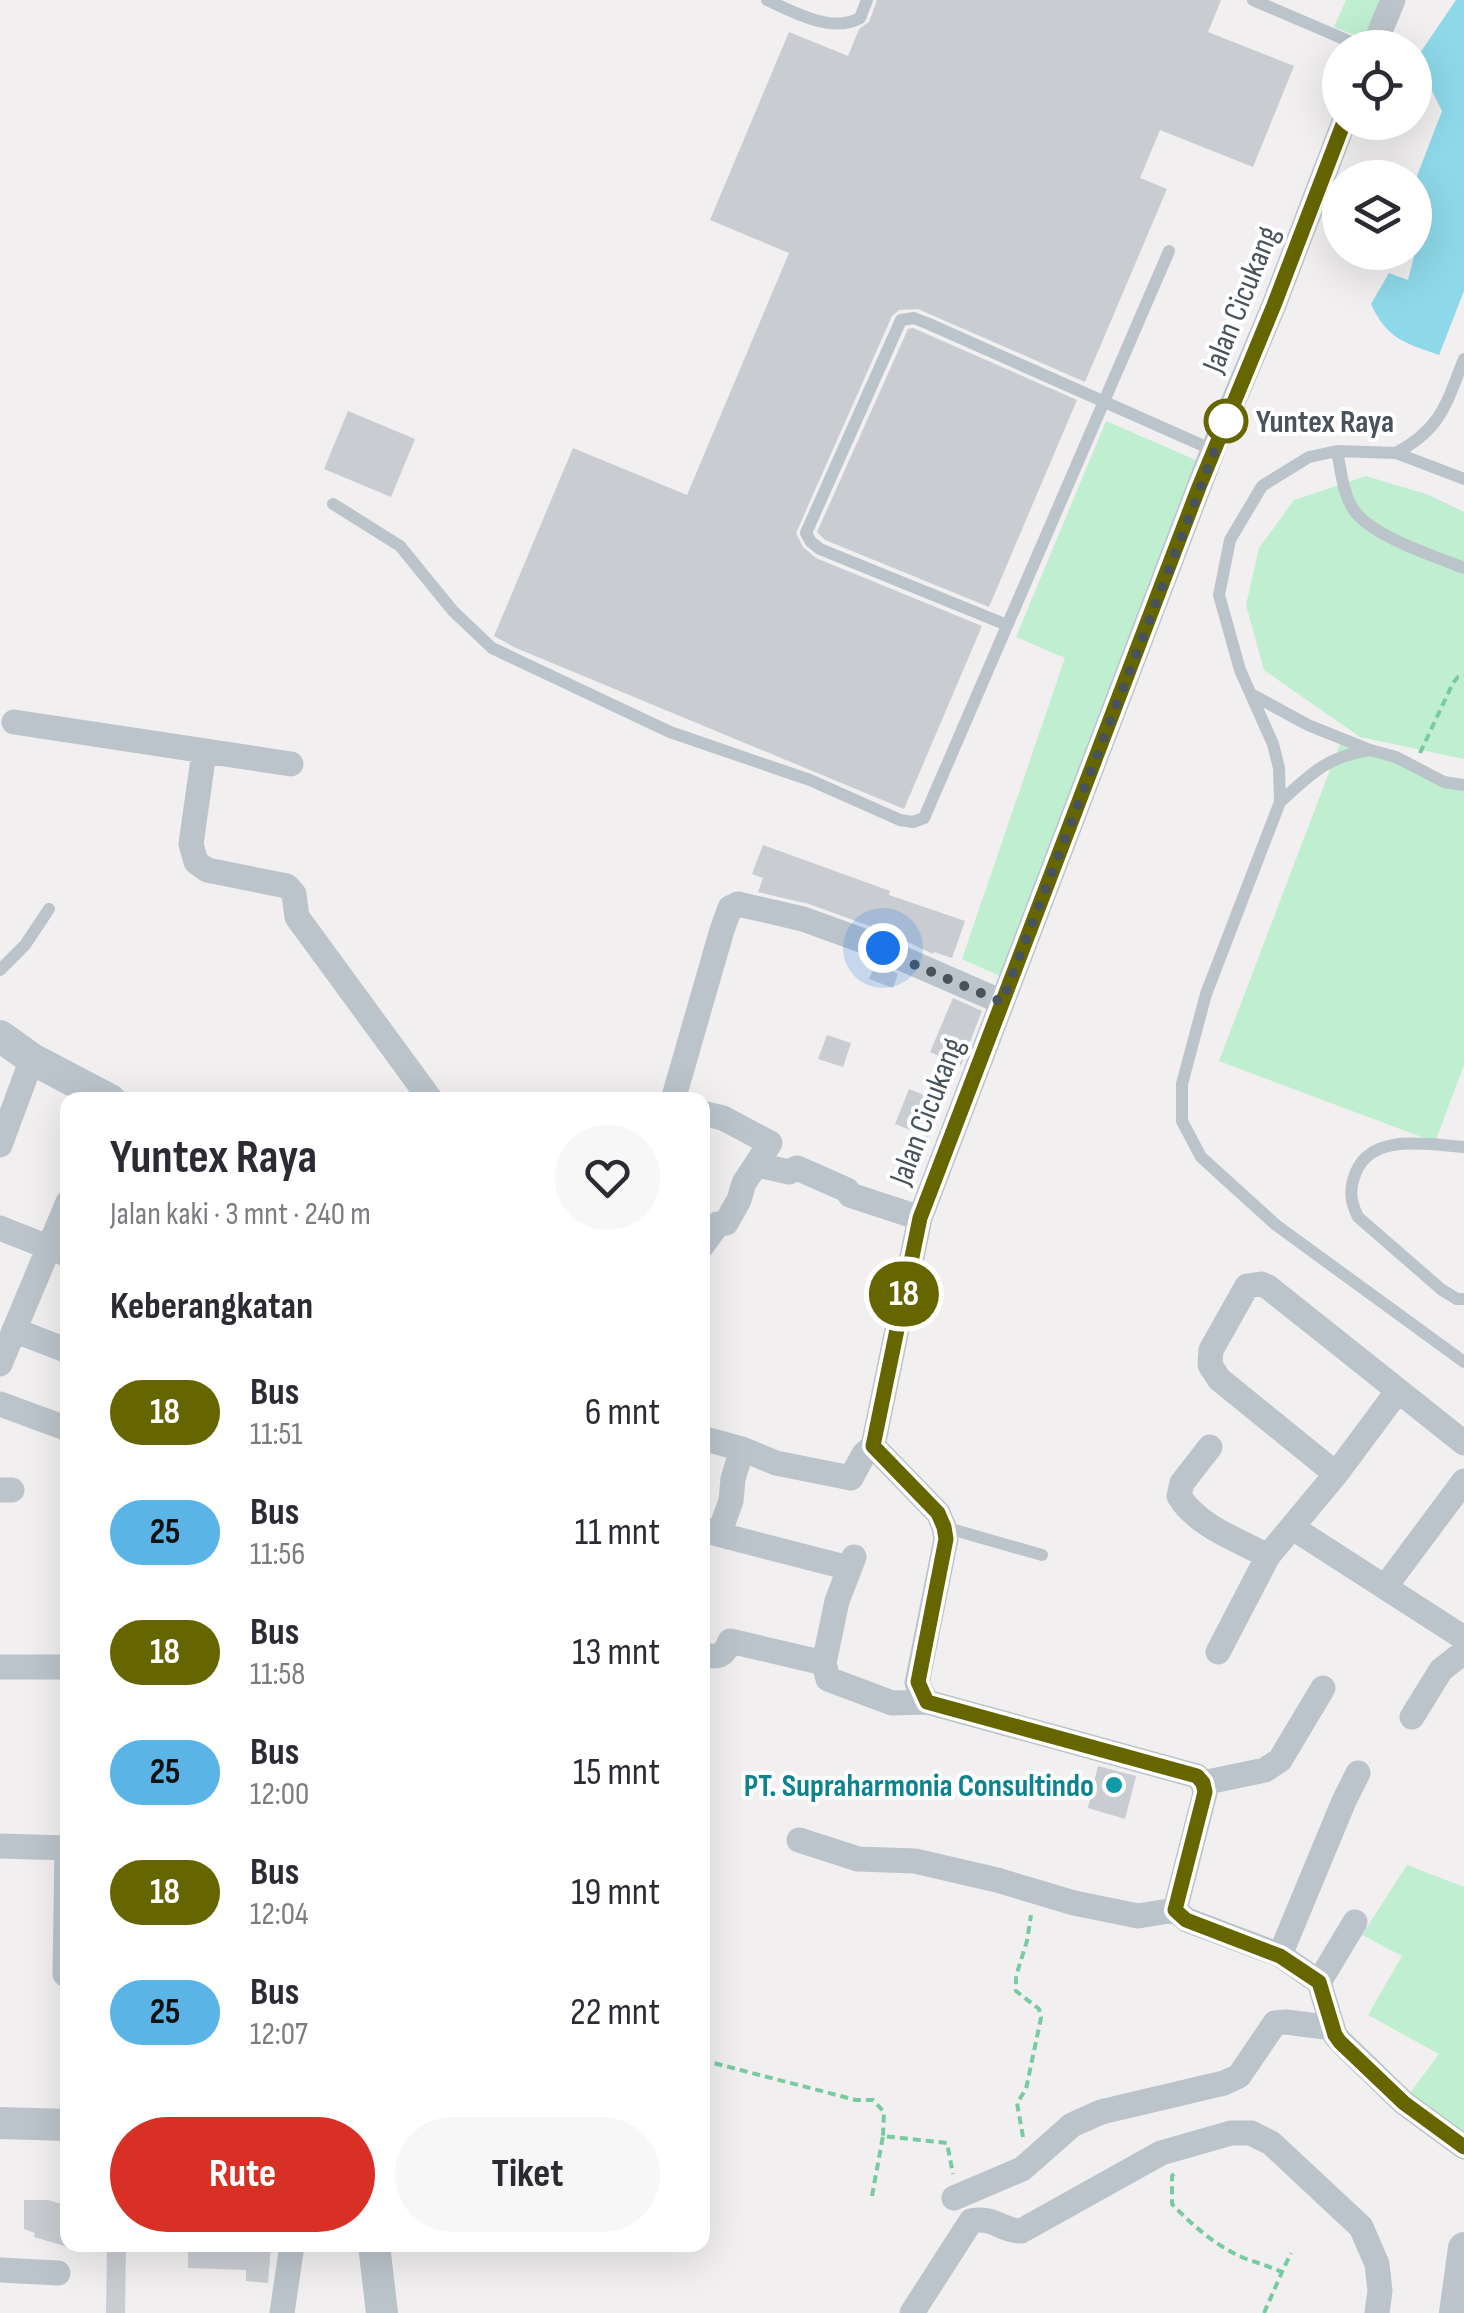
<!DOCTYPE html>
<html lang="id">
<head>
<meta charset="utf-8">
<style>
  :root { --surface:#fff; --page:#f7f7f7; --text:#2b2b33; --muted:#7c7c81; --accent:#d93025 }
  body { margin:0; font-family:"Sofia Sans Condensed",sans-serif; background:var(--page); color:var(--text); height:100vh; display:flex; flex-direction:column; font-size:38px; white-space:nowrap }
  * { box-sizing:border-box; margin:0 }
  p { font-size:32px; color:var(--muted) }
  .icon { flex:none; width:55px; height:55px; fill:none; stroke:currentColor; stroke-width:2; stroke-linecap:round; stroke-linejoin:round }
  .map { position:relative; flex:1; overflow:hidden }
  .drawer { position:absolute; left:60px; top:1092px; width:650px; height:1160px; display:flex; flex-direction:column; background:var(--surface); border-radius:20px; box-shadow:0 10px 40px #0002 }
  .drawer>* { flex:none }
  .badge { padding:0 20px; border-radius:32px; font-size:35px; line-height:65px }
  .tools { position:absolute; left:1322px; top:30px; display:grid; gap:20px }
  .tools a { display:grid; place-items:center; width:110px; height:110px; border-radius:50%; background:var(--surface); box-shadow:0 10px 40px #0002; font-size:50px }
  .you { position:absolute; width:50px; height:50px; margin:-25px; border:8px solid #fff; border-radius:50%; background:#1a73e8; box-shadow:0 0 0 15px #1a73e833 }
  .map>.badge { position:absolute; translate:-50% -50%; box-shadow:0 0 0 5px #fff }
  h2 { padding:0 50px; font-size:38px; line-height:90px }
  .round { display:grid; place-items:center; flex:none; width:105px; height:105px; border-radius:52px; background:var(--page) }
  .overview { display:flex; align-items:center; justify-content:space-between; height:170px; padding:0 50px }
  h1 { font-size:48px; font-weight:700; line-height:75px }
  .primary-button { display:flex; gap:20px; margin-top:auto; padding:20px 50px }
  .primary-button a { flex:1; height:115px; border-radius:60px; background:var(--accent); color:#fff; font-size:40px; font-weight:700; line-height:115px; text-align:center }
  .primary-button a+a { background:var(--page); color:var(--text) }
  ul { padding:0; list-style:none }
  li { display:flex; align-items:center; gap:30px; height:120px; padding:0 50px }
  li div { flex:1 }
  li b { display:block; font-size:38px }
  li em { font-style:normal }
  li .badge { min-width:110px; font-weight:700; text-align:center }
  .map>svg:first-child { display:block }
</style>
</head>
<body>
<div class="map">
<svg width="1464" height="2313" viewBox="0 0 1464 2313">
  <rect width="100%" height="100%" fill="#f1efef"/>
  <path fill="#bfeed0" d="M1346,0H1386L1369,41L1334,27Z
    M1106,421L1198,461L1013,982L962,959L1065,658L1016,637Z
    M1366,476L1429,495L1464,512V759L1360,737L1264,670L1246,605L1259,548L1294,500Z
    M1341,741L1464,787V1065L1435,1142L1219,1061Z
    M1407,1865L1464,1887V2144L1407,2097L1439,2054L1368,2015L1402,1956L1362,1935Z"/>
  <path fill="#8dd8e9" d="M1456,0H1464V291L1439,355C1405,343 1387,339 1371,304L1389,273L1408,280L1422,225L1417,176L1442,111L1416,59Z"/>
  <path fill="#c9ccd1" d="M877,0H1221L1208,32L1294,66L1253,167L1160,130L1140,178L1167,189L1085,382L918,309L899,310L892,316L796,533L803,547L816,558L982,626L904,809L516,648L494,636L573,448L687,495L789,253L710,220L789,32L848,56L859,29L869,22Z
    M913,328L1077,400L989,607L825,540L817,532L908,329Z
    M348,411L415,439L391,497L324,469Z
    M763,845L890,891L889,895L965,921L952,958L934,952L933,954L889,933L809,904L758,892L763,878L752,874Z
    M876,963L898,974L893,988L869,979Z
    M953,998L982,1011L961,1065L930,1052Z
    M827,1035L851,1043L843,1067L818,1059Z
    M909,1089L942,1102L928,1137L895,1124Z
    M1098,1766L1136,1776L1125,1819L1088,1808Z
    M24,2200H48L68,2206V2247L34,2237L35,2233L24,2229Z
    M107,2245H126L125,2313H106Z
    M248,2245H271L268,2283L246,2281V2270L188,2268V2248L248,2251Z"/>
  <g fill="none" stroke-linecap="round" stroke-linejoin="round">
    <path stroke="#78cba0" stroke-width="4" stroke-dasharray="8 5" stroke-linecap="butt" d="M1420,753L1453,683L1458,677L1464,676
      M702,2060L856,2100H873L884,2112L883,2136
      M1023,2137L1017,2103L1026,2089L1041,2018L1039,2009L1016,1991V1976L1027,1941L1031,1915
      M1174,2174L1172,2176V2204C1193,2226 1216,2246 1244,2258C1257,2263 1269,2266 1282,2272L1291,2253
      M872,2196L883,2136L947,2143L953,2174
      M1264,2313L1282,2272"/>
    <path stroke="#bbc4cb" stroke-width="12" d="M767,0C794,12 832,34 860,18L867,0
      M1253,0L1365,48
      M1337,451C1341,470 1343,497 1356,513C1377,538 1434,556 1464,568
      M1396,453C1442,428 1446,404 1464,359
      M1464,479L1396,453L1337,451L1309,457L1262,486L1230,540L1219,595L1240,670L1273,744L1279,768L1280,802L1206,994L1182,1084V1121L1201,1157L1276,1225L1464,1362
      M333,504L400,546L453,611L492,648L670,732L810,780L900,820L913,822L924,818L1169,251
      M1007,625L820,549L811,542L806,533L901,320L914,318L929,324L1213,450
      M1251,694L1308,725L1370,750L1396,757L1444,782L1464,785
      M1280,802C1312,773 1326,757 1370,750
      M0,970L25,945L49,909
      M1464,1147C1430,1145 1372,1132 1356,1172C1349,1189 1350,1201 1358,1217L1442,1290L1457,1299H1464
      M944,1527L1042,1555"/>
    <path stroke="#bbc4cb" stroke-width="25" d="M1373,48L1393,0
      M1344,122L1274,305L1213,450L920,1218L873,1446L938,1513L944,1527L946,1539L917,1683L927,1702L1197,1776L1203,1783L1205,1793L1175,1910L1187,1920L1280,1955L1319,1982L1335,2035L1340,2041L1404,2103L1464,2147
      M14,722L291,764
      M204,752L191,844L196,862L207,870L287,886L294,894L297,917L431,1100
      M673,1100L722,930L730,908L738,904L803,919L883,948L894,955L1002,1002
      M702,1113L723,1118L770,1143L744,1183L739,1200L726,1223L718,1224L702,1246
      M0,1145L32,1059
      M758,1165L789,1172L797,1168L847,1190L850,1195L920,1218
      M0,1228L68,1255
      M14,1330L68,1351
      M0,1364L68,1202
      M0,1404L68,1429
      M702,1438L742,1449L776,1463L851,1478L864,1454L873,1446
      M1210,1447L1182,1483L1179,1496C1197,1526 1238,1540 1268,1556
      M1336,1474L1219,1379L1210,1365L1211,1350L1247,1286L1261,1284L1268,1287L1464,1443
      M0,1490H12
      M702,1528L713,1533L849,1568
      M1293,1528L1464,1638
      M719,1534L731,1501L733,1479L742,1449
      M1385,1587L1464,1481
      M1218,1652L1268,1556L1336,1474L1397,1392
      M702,1654C718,1659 724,1656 730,1641L824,1663L828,1679L892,1703L927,1702
      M824,1663L837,1601L854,1557
      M0,1667H68
      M1412,1717L1441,1670L1464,1652
      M1203,1783L1265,1770L1280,1760L1323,1688
      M799,1840L858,1859L915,1861L997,1880L1074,1903L1138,1916L1175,1910
      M0,1846L68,1848
      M1280,1955L1344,1801L1358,1773
      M65,1974L67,1848
      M1319,1982L1355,1922
      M954,2198L1022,2169L1072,2125L1101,2112L1224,2083L1239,2076L1275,2023L1286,2022L1333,2028
      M0,2270L58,2273
      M282,2313L292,2245
      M912,2313L971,2221C993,2216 1002,2231 1021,2231L1161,2153L1231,2133H1251L1271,2143L1361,2227L1377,2264L1380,2291L1377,2313"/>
    <path stroke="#bbc4cb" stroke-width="32" d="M0,1036L32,1059L110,1100
      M0,2123L68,2125
      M374,2245L382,2313
      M1455,2313L1464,2248"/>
  </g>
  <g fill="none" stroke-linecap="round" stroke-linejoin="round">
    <defs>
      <path id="line" d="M1344,122L1274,305L1199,487L920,1218L873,1446L938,1513L944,1527L946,1539L918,1682L927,1702L1197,1776L1203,1783L1205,1792L1175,1910L1186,1920L1280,1956L1319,1982L1335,2035L1340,2042L1404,2103L1464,2147"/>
    </defs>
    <use href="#line" stroke="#fff" stroke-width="22"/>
    <use href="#line" stroke="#660" stroke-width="15"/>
    <path stroke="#48535c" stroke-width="10" stroke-dasharray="0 18" d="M883,948L894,956L1002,1002L1226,421"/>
  </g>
  <circle fill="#fff" stroke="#660" stroke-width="5" cx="1226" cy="421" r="20"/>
  <circle fill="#0f9aa8" stroke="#fff" stroke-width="4" cx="1114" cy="1785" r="10"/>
  <g text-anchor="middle" stroke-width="8" stroke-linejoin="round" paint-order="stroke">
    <g font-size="32" fill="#48535c" stroke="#fff">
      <text transform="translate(1240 299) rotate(-68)" y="11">Jalan Cicukang</text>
      <text transform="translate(926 1111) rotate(-69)" y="11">Jalan Cicukang</text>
    </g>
    <g font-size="32" font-weight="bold" fill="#48535c" stroke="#fff" text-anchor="start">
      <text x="1256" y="432">Yuntex Raya</text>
    </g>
    <g font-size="32" font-weight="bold" fill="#0d838f" stroke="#fff" text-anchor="end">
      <text x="1094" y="1796">PT. Supraharmonia Consultindo</text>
    </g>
  </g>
</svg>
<div class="tools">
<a><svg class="icon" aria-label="locate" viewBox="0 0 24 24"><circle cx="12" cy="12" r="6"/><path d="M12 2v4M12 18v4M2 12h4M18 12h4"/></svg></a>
<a><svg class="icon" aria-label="layers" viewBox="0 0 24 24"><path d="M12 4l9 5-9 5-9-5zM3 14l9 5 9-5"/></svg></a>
</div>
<div class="you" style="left:883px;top:948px"></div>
<b class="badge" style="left:904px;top:1294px;background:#660;color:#fff">18</b>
<section class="drawer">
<div class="overview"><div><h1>Yuntex Raya</h1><p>Jalan kaki · 3 mnt · 240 m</p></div><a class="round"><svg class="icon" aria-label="heart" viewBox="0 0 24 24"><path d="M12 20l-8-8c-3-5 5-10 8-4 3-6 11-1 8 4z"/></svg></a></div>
<h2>Keberangkatan</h2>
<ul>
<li><span class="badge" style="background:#660;color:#fff">18</span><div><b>Bus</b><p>11:51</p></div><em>6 mnt</em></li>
<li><span class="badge" style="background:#5ab4e5;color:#111">25</span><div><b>Bus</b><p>11:56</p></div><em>11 mnt</em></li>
<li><span class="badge" style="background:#660;color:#fff">18</span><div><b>Bus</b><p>11:58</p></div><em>13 mnt</em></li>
<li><span class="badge" style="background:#5ab4e5;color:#111">25</span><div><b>Bus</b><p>12:00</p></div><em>15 mnt</em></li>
<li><span class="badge" style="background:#660;color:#fff">18</span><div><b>Bus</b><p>12:04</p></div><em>19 mnt</em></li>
<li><span class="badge" style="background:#5ab4e5;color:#111">25</span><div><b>Bus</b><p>12:07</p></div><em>22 mnt</em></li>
</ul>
<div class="primary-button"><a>Rute</a><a>Tiket</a></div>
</section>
</div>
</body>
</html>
